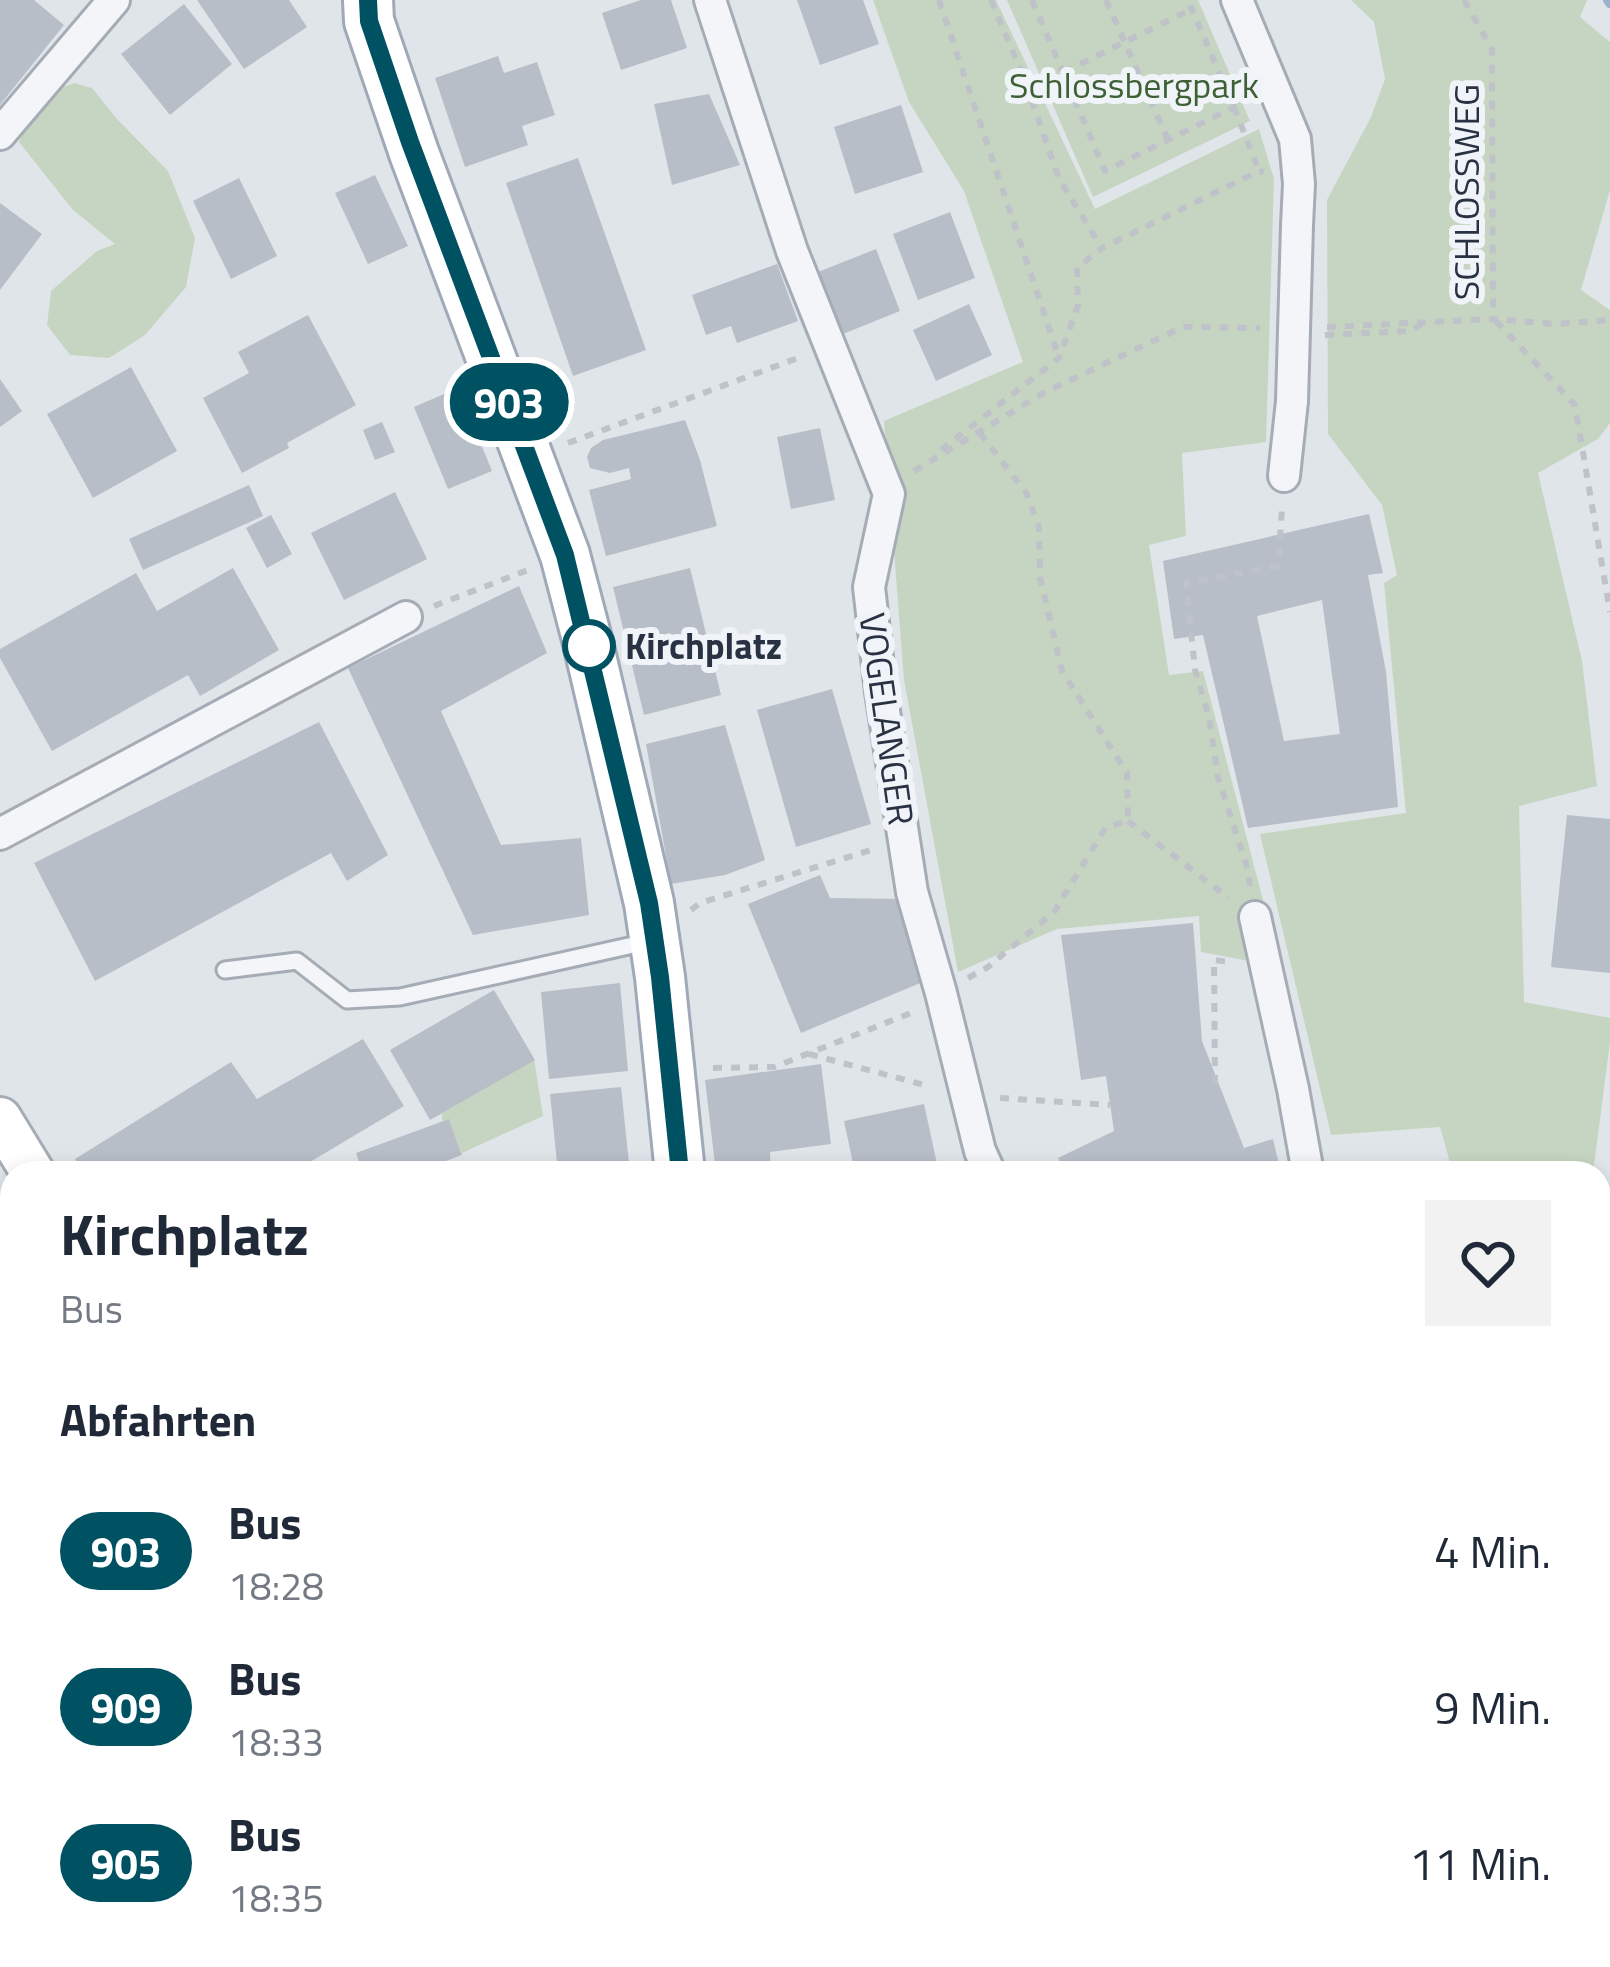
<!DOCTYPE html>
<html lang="de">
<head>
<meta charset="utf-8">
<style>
  :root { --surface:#fff; --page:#f2f2f3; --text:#1f2937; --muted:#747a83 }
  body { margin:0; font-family:"Titillium Web",sans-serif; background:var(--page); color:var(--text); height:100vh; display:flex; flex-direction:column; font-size:45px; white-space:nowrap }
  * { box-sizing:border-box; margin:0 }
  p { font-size:39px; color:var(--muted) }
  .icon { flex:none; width:66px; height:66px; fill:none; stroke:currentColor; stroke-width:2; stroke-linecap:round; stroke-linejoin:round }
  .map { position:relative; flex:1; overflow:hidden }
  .panel { position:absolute; left:0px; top:1161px; width:1611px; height:807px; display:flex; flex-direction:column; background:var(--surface); border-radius:36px 36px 0 0; box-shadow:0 6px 18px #0003 }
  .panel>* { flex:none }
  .badge { padding:0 24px; border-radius:39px; font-size:42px; line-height:78px }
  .map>.badge { position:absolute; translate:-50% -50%; box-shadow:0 0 0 6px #fff }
  h2 { padding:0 60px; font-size:45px; line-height:108px }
  .round { display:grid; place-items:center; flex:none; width:126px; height:126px; border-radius:0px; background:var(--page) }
  .head { display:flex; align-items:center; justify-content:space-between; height:204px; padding:0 60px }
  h1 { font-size:57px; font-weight:700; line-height:90px }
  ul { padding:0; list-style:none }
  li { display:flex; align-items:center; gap:36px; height:156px; padding:0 60px }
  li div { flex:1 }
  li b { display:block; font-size:45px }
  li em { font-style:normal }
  li .badge { min-width:132px; font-weight:700; text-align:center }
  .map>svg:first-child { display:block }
</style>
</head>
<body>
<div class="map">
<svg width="1610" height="1967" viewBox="0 0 1610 1967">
  <rect width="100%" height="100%" fill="#e0e5ea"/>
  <path fill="#c6d5c1" d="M873,0H996L1095,209L1259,129L1274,179L1266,442L1182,453L1186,536L1149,545L1169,675L1203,671L1263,900L1246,905L1255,962L1201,952L1199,916L1057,929L958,972L904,680L884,421L1023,362L964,191L909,102Z
    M1007,0H1198L1250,121L1093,197Z
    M1351,0H1587L1580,17L1610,42V190L1581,290L1610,310V423L1598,439L1538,473L1582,661L1597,786L1519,806L1524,1002L1610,1018V1042L1593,1173H1453L1440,1127L1331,1135L1260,834L1406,813L1384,583L1397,575L1382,505L1328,434L1327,200L1371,117L1385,79L1374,22Z
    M74,83L92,88L117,119L168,171L195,238L186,287L145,335L109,358L70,355L47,325L51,291L97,251L115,244L73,210L19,142L28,119L43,95Z
    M534,1059L543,1116L462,1153L449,1120L442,1121V1113Z"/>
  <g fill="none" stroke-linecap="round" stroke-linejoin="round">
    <path stroke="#99b3cd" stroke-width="10" d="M1608,0L1610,3
      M1599,1895L1610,1878
      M1555,1967L1561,1956"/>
  </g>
  <path fill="#b7bec8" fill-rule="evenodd" d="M0,0H34L64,25L0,105Z
    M197,0H289L307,27L244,69Z
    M641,0H671L687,48L621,70L602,13Z
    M797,0H863L879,44L820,65Z
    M184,4L232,64L170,115L121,54Z
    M498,56L504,73L537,62L555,115L522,126L528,145L465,167L435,78Z
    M709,94L740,165L672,185L654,104Z
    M901,105L923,172L855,194L834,127Z
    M578,158L646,350L573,376L506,183Z
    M375,175L408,246L368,264L335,193Z
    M239,178L277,256L231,279L193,201Z
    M0,203L42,234L0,290Z
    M950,212L975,278L918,300L893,234Z
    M876,249L900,311L843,334L818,272Z
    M777,264L798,321L737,343L731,326L706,335L692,295Z
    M969,304L992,355L936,381L913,330Z
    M308,315L356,405L287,443L289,448L242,473L203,398L249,373L238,352Z
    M131,367L177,451L93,498L47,414Z
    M0,379L22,411L0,427Z
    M458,388L492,471L448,489L414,407Z
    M685,420L700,460L717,526L606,556L589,490L631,479L629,468L610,473L590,468L587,457L591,448L603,440Z
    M382,422L395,452L375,460L363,430Z
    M820,428L835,500L791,509L777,437Z
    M249,485L263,516L143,570L129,539Z
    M395,492L427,559L344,600L311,533Z
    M1369,514L1383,573L1368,575L1386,672L1398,807L1248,828L1203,635L1174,639L1163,561ZM1322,600L1340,734L1284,741L1257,616Z
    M271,515L292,554L267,568L246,528Z
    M233,568L279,650L200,696L188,675L52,751L0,658V649L136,573L157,611Z
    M690,568L721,695L644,715L613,587Z
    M519,586L547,653L441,711L501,845L581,838L589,915L473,935L348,668Z
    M832,689L871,824L796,847L757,710Z
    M319,722L388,855L347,881L331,853L95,981L34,863Z
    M725,725L765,860L725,875L671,884L646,744Z
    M1567,815L1610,819V973L1551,967Z
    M820,875L830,898L905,899L925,981L801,1033L748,904Z
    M1193,923L1202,1041L1244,1148L1273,1139L1281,1173H1066L1058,1158L1114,1131L1106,1076L1081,1080L1061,935Z
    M620,983L628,1071L549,1079L541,992Z
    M494,990L535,1060L430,1120L390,1050Z
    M363,1039L404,1106L310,1162L316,1173H81L75,1159L231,1062L257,1099Z
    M821,1064L831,1144L770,1152L771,1173H716L705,1080Z
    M621,1087L630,1173H558L550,1094Z
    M924,1104L939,1173H855L844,1121Z
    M449,1119L462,1155L414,1173H363L356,1153Z
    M0,1243L12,1261V1326L0,1334Z
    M1604,1383H1610V1555H1599Z
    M1599,1615L1610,1622V1708L1599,1702Z
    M0,1672L9,1680L12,1677V1787L0,1798Z
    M1610,1757V1824L1599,1817V1774Z
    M384,1956H438L449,1967H395Z
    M553,1956H606L622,1967H545Z
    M934,1956H1013L1020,1967H941Z
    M1294,1956H1392L1402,1967H1303Z
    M1438,1956H1479L1489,1967H1425Z"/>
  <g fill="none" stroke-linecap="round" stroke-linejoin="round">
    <defs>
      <path id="lane" d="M225,970L297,961L347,1000L400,997L651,941"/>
      <path id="street" d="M710,0L792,251L889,494L869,587L881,692L912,892L941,993L980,1151L990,1173
        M1237,0L1295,139L1299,184L1297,225
        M0,134L114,0
        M1284,476L1292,401
        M0,834L406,617
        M1255,917L1293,1089L1308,1173
        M1599,1282L1610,1224
        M1599,1579L1610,1581
        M0,1854L12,1845
        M0,1890L12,1902
        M65,1956L76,1967"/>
      <path id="secondary" d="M0,1119L33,1173
        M662,1956L677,1967"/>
      <path id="primary" d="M368,0L369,21L414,153L565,555L588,643L649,903L660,977L680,1173
        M1057,1956L1064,1967"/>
    </defs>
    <use href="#lane" stroke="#a5acb5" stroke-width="21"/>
    <use href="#street" stroke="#a5acb5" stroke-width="36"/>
    <use href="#secondary" stroke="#a5acb5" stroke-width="48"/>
    <use href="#primary" stroke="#9fa9b7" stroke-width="54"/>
    <path stroke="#bfc2c9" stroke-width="6" stroke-dasharray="9 9" stroke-linecap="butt" d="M939,0L1058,355
      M991,0L1024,78L1059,179L1102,248
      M1032,0L1105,171L1234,107L1188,0
      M1106,0L1168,140
      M1464,0L1492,49L1493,319
      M1064,72L1192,9
      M1234,107L1259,171
      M1496,321L1575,405L1610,612
      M1327,327L1493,319L1556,324L1610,320
      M1325,335L1411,331L1423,323
      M980,433L1027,494L1039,527L1040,577L1062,671L1127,773L1128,821
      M568,443L798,358
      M941,450L1059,358L1078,306L1077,268L1102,248L1259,171L1264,172
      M914,471L1045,392L1183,327L1260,328
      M434,606L528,570
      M1128,821L1229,898
      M1250,886L1247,867L1218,777L1209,717L1195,670L1186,583L1278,566L1282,509
      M691,910L700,903L871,850
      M968,978L988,967L1054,912L1106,827L1128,821
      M809,1054L928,1086
      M713,1068L774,1067L911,1013
      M1215,1084L1214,960L1230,962
      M1000,1098L1110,1105
      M1286,1956L1294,1967
      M1493,1956L1507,1967
      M1255,1967L1269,1956"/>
    <use href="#lane" stroke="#f4f5f8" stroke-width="15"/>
    <use href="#street" stroke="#f4f5f8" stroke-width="30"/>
    <use href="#secondary" stroke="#fff" stroke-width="42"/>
    <use href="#primary" stroke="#fff" stroke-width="48"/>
    <defs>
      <path id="street-bridge" d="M1292,401L1297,225"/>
    </defs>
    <use href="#street-bridge" stroke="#a5acb5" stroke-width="36" stroke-linecap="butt"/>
    <use href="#street-bridge" stroke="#f4f5f8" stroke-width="30"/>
  </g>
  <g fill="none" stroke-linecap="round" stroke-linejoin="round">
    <defs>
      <path id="line" d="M368,0L369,21L410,142L565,555L649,903L660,977L680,1173"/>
    </defs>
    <use href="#line" stroke="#fff" stroke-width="27"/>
    <use href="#line" stroke="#005262" stroke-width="18"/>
  </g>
  <circle fill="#fff" stroke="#005262" stroke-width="6" cx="589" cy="646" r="24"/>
  <g text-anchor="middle" stroke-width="12" stroke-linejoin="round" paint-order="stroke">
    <g font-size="36" fill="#3d6034" stroke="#f0f3f8">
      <text x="1134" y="98">Schlossbergpark</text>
    </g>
    <g font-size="36" fill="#283243" stroke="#f0f3f8">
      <text transform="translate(1466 192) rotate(-90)" y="13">SCHLOSSWEG</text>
      <text transform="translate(887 719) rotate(82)" y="13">VOGELANGER</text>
    </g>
    <g font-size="36" font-weight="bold" fill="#283243" stroke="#f0f3f8" text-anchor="start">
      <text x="625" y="659">Kirchplatz</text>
    </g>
  </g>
</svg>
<b class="badge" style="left:509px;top:402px;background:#005262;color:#fff">903</b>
<section class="panel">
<div class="head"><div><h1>Kirchplatz</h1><p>Bus</p></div><a class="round"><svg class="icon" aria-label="heart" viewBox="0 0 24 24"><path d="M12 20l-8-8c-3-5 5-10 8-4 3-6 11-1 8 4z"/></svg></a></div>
<h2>Abfahrten</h2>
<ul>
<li><span class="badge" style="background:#005262;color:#fff">903</span><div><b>Bus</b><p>18:28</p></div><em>4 Min.</em></li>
<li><span class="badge" style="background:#005262;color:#fff">909</span><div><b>Bus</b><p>18:33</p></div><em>9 Min.</em></li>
<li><span class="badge" style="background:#005262;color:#fff">905</span><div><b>Bus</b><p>18:35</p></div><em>11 Min.</em></li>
</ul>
</section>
</div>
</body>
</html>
